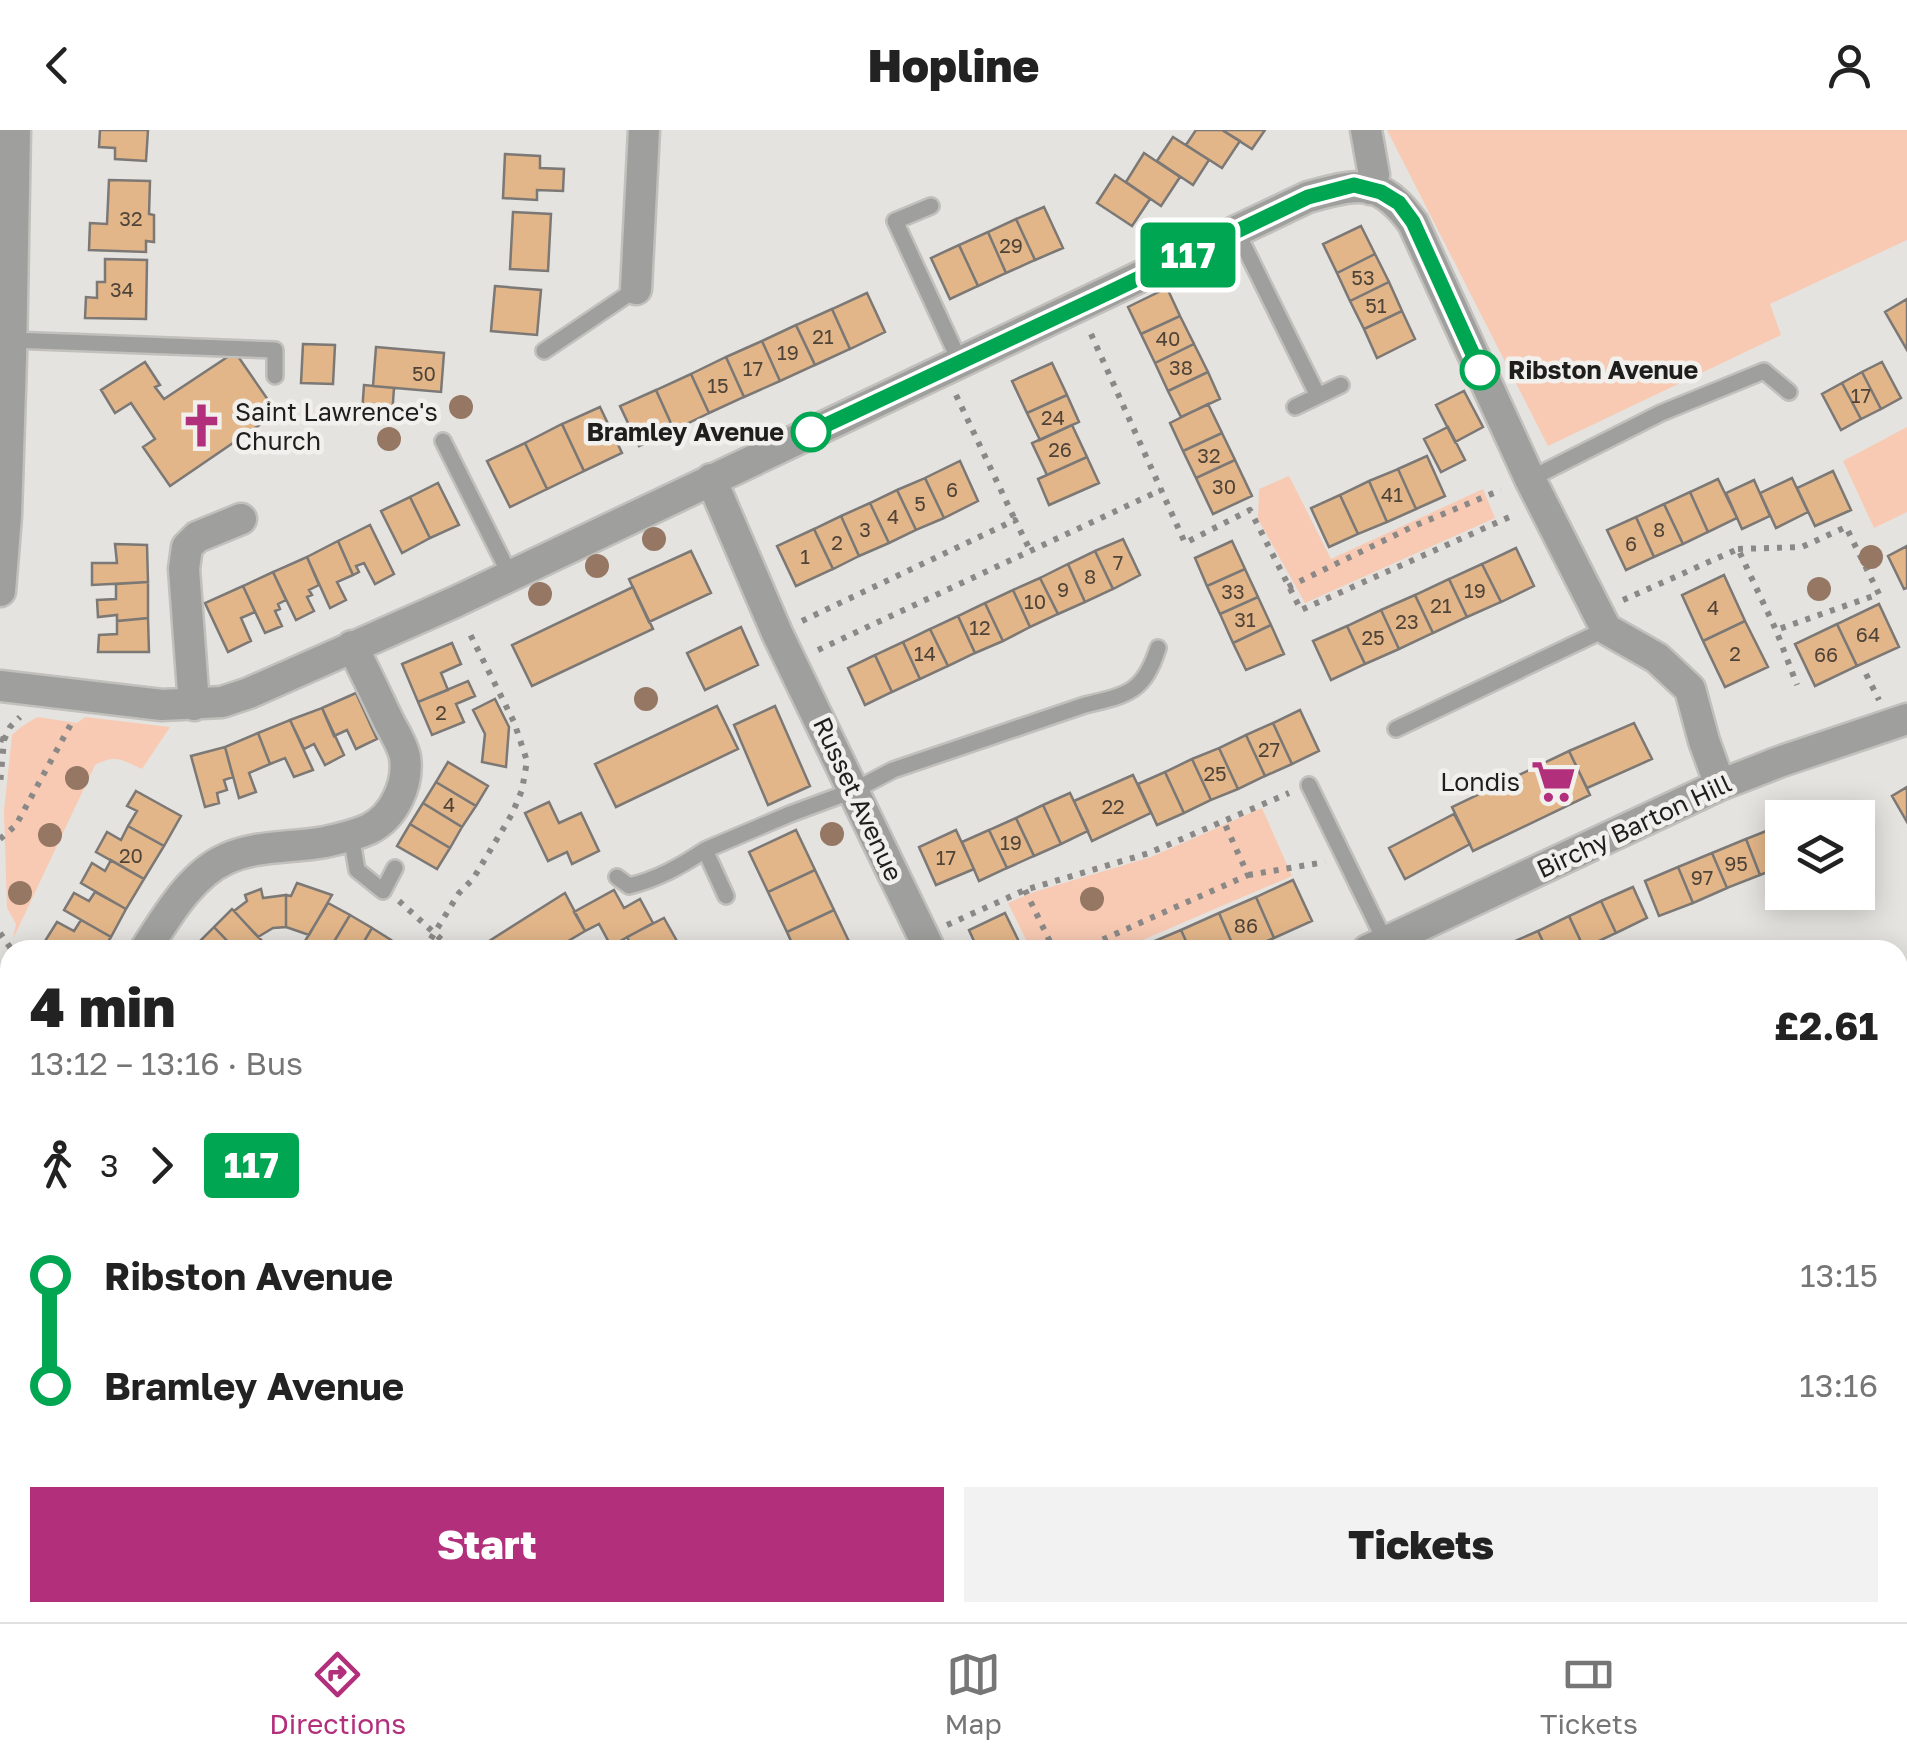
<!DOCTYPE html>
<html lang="en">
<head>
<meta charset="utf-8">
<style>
  :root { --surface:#fff; --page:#f2f2f2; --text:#222; --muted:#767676; --line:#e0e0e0; --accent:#b2307b }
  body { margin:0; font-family:"Golos Text",sans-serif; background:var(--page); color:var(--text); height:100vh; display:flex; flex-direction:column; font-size:38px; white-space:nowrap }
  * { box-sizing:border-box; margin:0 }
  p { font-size:32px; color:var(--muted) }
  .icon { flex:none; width:55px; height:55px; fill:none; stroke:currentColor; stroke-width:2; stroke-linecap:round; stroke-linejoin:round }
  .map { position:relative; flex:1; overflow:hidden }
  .details { position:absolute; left:0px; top:810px; width:1908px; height:682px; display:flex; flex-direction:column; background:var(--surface); border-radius:30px 30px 0 0; box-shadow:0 5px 25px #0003 }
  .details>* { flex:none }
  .badge { padding:0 20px; border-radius:8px; font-size:35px; line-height:65px }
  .controls { position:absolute; left:1765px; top:670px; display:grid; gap:20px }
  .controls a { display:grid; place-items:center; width:110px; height:110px; border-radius:0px; background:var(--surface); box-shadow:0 5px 25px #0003; font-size:50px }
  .map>.badge { position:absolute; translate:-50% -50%; box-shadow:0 0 0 5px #fff }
  .legs { display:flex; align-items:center; gap:15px; height:110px; padding:0 30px; font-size:32px }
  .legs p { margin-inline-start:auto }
  .headline { display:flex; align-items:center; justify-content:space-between; height:170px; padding:0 30px }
  h1 { font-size:55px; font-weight:800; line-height:75px }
  .cta { display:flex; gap:20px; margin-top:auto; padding:20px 30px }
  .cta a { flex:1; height:115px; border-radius:0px; background:var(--accent); color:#fff; font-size:40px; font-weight:800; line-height:115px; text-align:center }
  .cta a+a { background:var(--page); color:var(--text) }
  ul { padding:0 30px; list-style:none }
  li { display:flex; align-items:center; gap:35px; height:110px; font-size:38px }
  li i { display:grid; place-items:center; width:15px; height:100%; margin:0 12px; background:currentColor }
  li i::after { content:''; width:25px; height:25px; margin:-12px; border:8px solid; border-radius:50%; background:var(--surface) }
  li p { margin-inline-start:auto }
  li:first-child i { background:linear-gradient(#0000 50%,currentColor 0) }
  li:last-child i { background:linear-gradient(currentColor 50%,#0000 0) }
  header { display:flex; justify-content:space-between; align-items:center; height:130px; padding:0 30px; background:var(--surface); font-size:45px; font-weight:800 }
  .tab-bar { display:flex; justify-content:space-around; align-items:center; height:140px; border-top:2px solid var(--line); background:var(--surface); font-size:28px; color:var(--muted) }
  .tab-bar a { display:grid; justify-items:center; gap:5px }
  .tab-bar .on { color:var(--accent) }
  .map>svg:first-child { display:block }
</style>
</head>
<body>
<header><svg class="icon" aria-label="back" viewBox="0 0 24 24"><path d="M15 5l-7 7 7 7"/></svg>Hopline<svg class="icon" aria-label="person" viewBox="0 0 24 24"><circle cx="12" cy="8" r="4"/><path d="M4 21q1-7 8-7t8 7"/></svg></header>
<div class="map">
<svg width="1907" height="1492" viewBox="0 0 1907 1492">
  <rect width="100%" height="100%" fill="#e5e3df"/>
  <path fill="#dbd6cb" d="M0,840L10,847V1007L0,999Z
    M941,1482L953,1492H597L583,1483Z"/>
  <path fill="#f8cab3" d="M1387,0H1907V110L1770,174L1781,205L1548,316Z
    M1907,297V382L1874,398L1843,331Z
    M1289,346L1331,429L1483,359L1495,388L1305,473L1258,389L1259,359Z
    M37,587L77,593L85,587L170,597L142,639C122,630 115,624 95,635L13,809L16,794L7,778L4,681L12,605L21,597Z
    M1262,678L1292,746L1119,820H1031L1008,773L1034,762L1151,727Z"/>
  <path fill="#e3b689" stroke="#7b7875" stroke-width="2.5" d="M100,0H148L146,31L115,29V18L99,17Z
    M1196,0H1222L1240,11L1222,38L1186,15Z
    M1222,0H1265L1252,19Z
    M1173,7L1209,30L1193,55L1157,31Z
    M1144,23L1180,47L1161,76L1126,52Z
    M505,24L540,26V38L564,39L563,61L537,60V70L503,68Z
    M1115,45L1150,69L1132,96L1097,73Z
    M109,50L150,51L149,84L154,85V112L146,111V122L89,120L90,93L107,94Z
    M1044,77L1063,118L1035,130L1016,89Z
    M513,82L551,84L548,141L510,139Z
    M1016,89L1035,130L1006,143L988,102Z
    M1361,96L1375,124L1337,143L1323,114Z
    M988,102L1006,143L978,156L959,115Z
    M959,115L978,156L950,169L931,128Z
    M1375,124L1389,152L1350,171L1337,143Z
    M105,129L147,130L146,189L85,188L86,167L97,168V152H105Z
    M1389,152L1402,181L1364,199L1350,171Z
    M495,156L541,160L537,205L491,201Z
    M1167,158L1180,186L1141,204L1128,177Z
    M867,163L885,202L850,219L832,179Z
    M1907,169V220L1885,182Z
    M832,179L850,219L815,235L796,195Z
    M1402,181L1415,209L1377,228L1364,199Z
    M1180,186L1194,214L1155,233L1141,204Z
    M796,195L815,235L780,251L762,211Z
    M762,211L780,251L744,267L726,227Z
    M303,214L335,215L333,254L301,253Z
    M1194,214L1208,242L1168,261L1155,233Z
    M376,217L444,223L441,262L373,256Z
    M235,222L277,283L170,356L143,317L155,309L131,273L115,283L101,260L145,232L160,255L155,257L164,269Z
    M726,227L744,267L709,283L691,244Z
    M1882,232L1901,268L1881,279L1862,242Z
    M1052,233L1067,265L1027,283L1012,251Z
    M1208,242L1220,269L1181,287L1168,261Z
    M1862,242L1881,279L1861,289L1842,253Z
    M691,244L709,283L674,300L656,260Z
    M1842,253L1861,289L1841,300L1822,264Z
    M364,255L394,258L392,286L362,283Z
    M656,260L674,300L639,316L620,276Z
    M1464,261L1483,297L1455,312L1436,275Z
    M1067,265L1079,292L1040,310L1027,283Z
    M1208,274L1222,303L1183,321L1170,293Z
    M600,277L622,323L584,341L562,294Z
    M562,294L584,341L547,359L525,313Z
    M1072,295L1087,327L1047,345L1032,313Z
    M1448,297L1465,330L1441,342L1424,309Z
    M1222,303L1235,330L1196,348L1183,321Z
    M525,313L547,359L510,377L487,331Z
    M1427,326L1445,366L1416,379L1398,339Z
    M1087,327L1099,353L1049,375L1038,349Z
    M1235,330L1252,366L1213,384L1196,348Z
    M960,331L978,371L944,388L925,348Z
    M1398,339L1416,379L1387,392L1369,351Z
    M1833,341L1851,380L1815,396L1797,358Z
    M925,348L944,388L916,400L897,360Z
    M1792,348L1808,382L1776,398L1760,363Z
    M1718,349L1737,388L1708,402L1690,362Z
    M1754,350L1770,386L1742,399L1726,363Z
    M1369,351L1387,392L1358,404L1340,365Z
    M438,353L459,395L430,408L410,367Z
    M897,360L916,400L889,413L870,373Z
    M1690,362L1708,402L1683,414L1664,374Z
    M1340,365L1358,404L1329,417L1311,378Z
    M410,367L430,408L402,423L381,381Z
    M870,373L889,413L859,426L841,386Z
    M1664,374L1683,414L1654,427L1636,387Z
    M841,386L859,426L833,439L814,399Z
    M1636,387L1654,427L1626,440L1607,400Z
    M370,395L394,444L375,454L364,433L356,436L359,442L353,445L338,411Z
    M814,399L833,439L796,456L777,416Z
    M1123,409L1140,445L1113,459L1095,421Z
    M338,411L353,445L337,452L346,470L330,478L307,427Z
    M1232,411L1245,439L1207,456L1195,428Z
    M115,414L147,415L148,452L92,455V433H117Z
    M1907,416V458L1904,459L1888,426Z
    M1516,418L1534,456L1501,472L1482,434Z
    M691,421L711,463L649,492L629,449Z
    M1095,421L1113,459L1085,472L1068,434Z
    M307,427L319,455L309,460L312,465L307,467L314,481L296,490L273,442Z
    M1068,434L1085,472L1058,484L1040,448Z
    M1482,434L1501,472L1467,487L1449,449Z
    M1245,439L1258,467L1220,484L1207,456Z
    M273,442L286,470L278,474L280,479L275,481L282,496L265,503L243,456Z
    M1724,445L1745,491L1703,511L1682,465Z
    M1040,448L1058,484L1030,497L1013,460Z
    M1449,449L1467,487L1433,503L1415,465Z
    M148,452V488L117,491V485L98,487L97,470L116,469V454Z
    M243,456L255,482L241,488L251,511L228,522L205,473Z
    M633,457L653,499L532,556L512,515Z
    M1013,460L1030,497L1003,511L985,473Z
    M1415,465L1433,503L1399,519L1381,480Z
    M1258,467L1271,495L1233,513L1220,484Z
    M985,473L1003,511L975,523L958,486Z
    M1879,474L1899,517L1857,536L1837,494Z
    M1381,480L1399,519L1365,534L1347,496Z
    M958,486L975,523L948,536L930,499Z
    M148,488L149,522H98L99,505L117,504V491Z
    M1745,491L1768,537L1725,557L1703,511Z
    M1837,494L1857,536L1815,556L1795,514Z
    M1271,495L1284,524L1246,540L1233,513Z
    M1347,496L1365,534L1331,550L1313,511Z
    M741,497L758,535L705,560L687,523Z
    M930,499L948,536L920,549L903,512Z
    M903,512L920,549L892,562L875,525Z
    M452,513L461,534L441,543L448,560L418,572L402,534Z
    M875,525L892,562L865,575L848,538Z
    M468,551L475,566L456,574L464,592L432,605L418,572Z
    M356,563L377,609L356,619L347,600L334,606L322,578Z
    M495,569L509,597L506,637L482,632L485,604L473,580Z
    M717,576L738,619L616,677L595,634Z
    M775,576L810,656L768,675L734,595Z
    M322,578L344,625L325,635L314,614L304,619L290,590Z
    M1300,580L1319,621L1292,634L1273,593Z
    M290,590L313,640L294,647L285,628L270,634L258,603Z
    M1273,593L1292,634L1265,646L1246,605Z
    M1634,593L1652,629L1587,658L1569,621Z
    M258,603L270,634L249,643L256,662L239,668L225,617Z
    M1246,605L1265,646L1238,659L1219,618Z
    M225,617L233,647L224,650L227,660L217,663L219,673L205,677L191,626Z
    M1219,618L1238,659L1211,670L1192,629Z
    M1569,621L1590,665L1473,721L1452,677Z
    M1192,629L1211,670L1184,683L1165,642Z
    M448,632L488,656L476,676L436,652Z
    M1165,642L1184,683L1157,695L1138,654Z
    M1133,645L1151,683L1092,711L1074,671Z
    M436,652L476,676L462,697L423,673Z
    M1907,657V692L1892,666Z
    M136,661L181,686L164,716L128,696L137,681L127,676Z
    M1070,663L1088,701L1061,714L1043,675Z
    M549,672L559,693L581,683L599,721L572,734L567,722L548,731L525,683Z
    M423,673L462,697L450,718L410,694Z
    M1043,675L1061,714L1034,726L1016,688Z
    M1454,684L1470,714L1405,749L1389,718Z
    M1016,688L1034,726L1007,738L989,700Z
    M410,694L450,718L437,739L397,716Z
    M128,696L164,716L144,749L96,722L107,702L121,710Z
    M1779,696L1782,704V736L1760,745L1746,709Z
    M796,700L815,740L768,762L749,722Z
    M956,700L974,739L936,755L919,717Z
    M989,700L1007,738L979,751L962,712Z
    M1746,709L1760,745L1727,758L1712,723Z
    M1712,723L1727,758L1693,773L1678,737Z
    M111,730L144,749L126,779L81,753L92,733L105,741Z
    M1678,737L1693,773L1659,786L1645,751Z
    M815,740L834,780L787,802L768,762Z
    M1293,750L1312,791L1274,808L1256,767Z
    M297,753L332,765L309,805L286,797V765L291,766Z
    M1633,757L1647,788L1616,803L1601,771Z
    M261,759L263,768L286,765V797L273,798L258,807L234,781L247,771L245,765Z
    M614,760L624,778L640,769L653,793L611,816L599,794L585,801L574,782Z
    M95,762L126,779L111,807L64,780L74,763L89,771Z
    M565,763L585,801L553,820H475Z
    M1256,767L1274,808L1246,820H1235L1219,783Z
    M1601,771L1616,803L1584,818L1569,786Z
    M328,773L350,785L329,820H320L305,811Z
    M232,779L264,813L257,820H236L214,797Z
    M834,780L853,820H795L787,802Z
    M1005,783L1023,820H978L969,800Z
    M1219,783L1235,820H1190L1181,800Z
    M350,785L372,798L359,820H329Z
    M1569,786L1584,818L1579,820H1547L1538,801Z
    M664,788L682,820H634L627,807Z
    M81,790L111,807L103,820H60L45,811L57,792L74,801Z
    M214,797L236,820H201L196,815Z
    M372,798L391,810L385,820H359Z
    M1181,800L1190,820H1145L1143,816Z
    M1538,801L1547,820H1508L1506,815Z
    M1907,1085V1198L1905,1199L1898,1177V1089Z
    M1898,1317L1907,1324V1361L1905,1364L1898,1358Z
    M73,1482H107L106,1492H72Z
    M216,1482H250L256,1486L252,1492H211Z
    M1118,1482H1145L1157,1492H1110Z
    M1371,1482H1416L1418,1484L1411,1492H1370L1366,1489Z
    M1771,1482H1803L1810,1488L1806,1492H1764Z"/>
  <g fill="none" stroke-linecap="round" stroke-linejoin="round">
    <defs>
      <path id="service" d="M931,76L895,91L960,232
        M1237,102L1318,266
        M11,210L275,220V246
        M544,221L636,159
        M1295,277L1341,255
        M443,311L510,445
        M1530,349L1661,283L1764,241L1789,262
        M1396,599L1606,499
        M1309,655L1385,811
        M351,705L357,740L383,761L395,738
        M617,747L629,756C658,749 681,736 705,720
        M726,766L705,720L790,684L855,660L893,640L1085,575C1128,565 1144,562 1158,518"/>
      <path id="minor" d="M1366,0L1374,45L1370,59
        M636,159L644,0
        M711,349L777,503L930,820
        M0,461L6,386L11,228L15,0
        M0,556L162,575L222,572L249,563L455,472L1308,67C1358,54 1379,46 1413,93L1530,349L1606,499L1657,528L1690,559L1704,611L1720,655
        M194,575L184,439L187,417L197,407L241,389
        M145,820C166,788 190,745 226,729C256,715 292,718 325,712C339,709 356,705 369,699C394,687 409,654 405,627C403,616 395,603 389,592C377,567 365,541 352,516
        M1368,820L1720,655L1779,632L1907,589
        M1898,1035L1907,1039
        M3,1445L10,1492
        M1251,1482L1263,1492
        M1902,1492L1907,1486"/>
    </defs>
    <use href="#service" stroke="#c1c0bc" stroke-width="20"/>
    <use href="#minor" stroke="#c1c0bc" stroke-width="35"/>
    <path stroke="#8b8987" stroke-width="6" stroke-dasharray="5 8" stroke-linecap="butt" d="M1091,204L1185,413L1250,380L1301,480L1514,385
      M956,265L1015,390
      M1738,419L1802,417L1846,397L1879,464L1776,500
      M1288,457L1414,396L1501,360
      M1623,470L1738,419L1776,500L1797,555
      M802,491L1015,390L1030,420
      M818,520L1161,360
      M1866,544L1879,570
      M0,609L4,610L0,655
      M4,610L10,597L20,587
      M0,709L16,695L71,594
      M1248,745L1325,732
      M1025,760L1054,820
      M399,771L453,820
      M947,795L1025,760L1149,723L1289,663
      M0,803L12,820
      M424,820L459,763L473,749L512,684L522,660L527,631L514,592L468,500
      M1079,820L1248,745L1223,690
      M0,848H10
      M0,1010L10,1015
      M1898,1437L1907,1429
      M538,1492L539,1482
      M1853,1492L1859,1482"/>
    <use href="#service" stroke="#9f9f9d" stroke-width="15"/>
    <use href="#minor" stroke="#9f9f9d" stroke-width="30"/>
    <defs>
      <path id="rail" d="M0,925L10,933
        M766,1482L779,1492"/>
    </defs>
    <use href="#rail" stroke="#383736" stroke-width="11"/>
    <use href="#rail" stroke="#f2f0ec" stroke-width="8" stroke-dasharray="22" stroke-linecap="butt"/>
  </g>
  <g fill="#957764">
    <circle cx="461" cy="277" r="12"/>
    <circle cx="389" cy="309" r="12"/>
    <circle cx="654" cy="409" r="12"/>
    <circle cx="1871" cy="427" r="12"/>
    <circle cx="597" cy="436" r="12"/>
    <circle cx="1819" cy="459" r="12"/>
    <circle cx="540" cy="464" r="12"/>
    <circle cx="646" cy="569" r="12"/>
    <circle cx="77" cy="648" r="12"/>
    <circle cx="832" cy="704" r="12"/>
    <circle cx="50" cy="705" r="12"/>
    <circle cx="20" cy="763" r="12"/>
    <circle cx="1092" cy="769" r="12"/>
  </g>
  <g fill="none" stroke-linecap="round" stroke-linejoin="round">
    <defs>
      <path id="line-1" d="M811,302L1110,162L1308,67L1354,55L1381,62L1399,73L1413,92L1480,240"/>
    </defs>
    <use href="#line-1" stroke="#fff" stroke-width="22"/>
    <use href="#line-1" stroke="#00a651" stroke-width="15"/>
  </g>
  <defs>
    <symbol id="church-bare" viewBox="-9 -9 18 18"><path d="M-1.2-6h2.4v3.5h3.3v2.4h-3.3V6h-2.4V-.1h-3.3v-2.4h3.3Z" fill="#b2307b" stroke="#f2f0ec" stroke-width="2.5" paint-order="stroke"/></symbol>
    <symbol id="supermarket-bare" viewBox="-9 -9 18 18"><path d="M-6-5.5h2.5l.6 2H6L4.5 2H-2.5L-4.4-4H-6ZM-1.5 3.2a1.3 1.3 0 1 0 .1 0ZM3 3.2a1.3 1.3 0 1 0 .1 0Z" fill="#b2307b" stroke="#f2f0ec" stroke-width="2.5" paint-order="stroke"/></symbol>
  </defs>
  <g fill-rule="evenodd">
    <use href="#church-bare" x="170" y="264" width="63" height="63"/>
    <use href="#supermarket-bare" x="1522" y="620" width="63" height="63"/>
  </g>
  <g fill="#fff" stroke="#00a651" stroke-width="5">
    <circle cx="1480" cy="240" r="18"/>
    <circle cx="811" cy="302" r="18"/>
  </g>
  <g text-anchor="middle" stroke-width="9" stroke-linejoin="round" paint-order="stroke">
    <g font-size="20" fill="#504438">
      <text x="131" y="96">32</text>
      <text x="1011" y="123">29</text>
      <text x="1363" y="155">53</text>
      <text x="122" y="167">34</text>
      <text x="1376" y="183">51</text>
      <text x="823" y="214">21</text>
      <text x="1168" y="216">40</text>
      <text x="788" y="230">19</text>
      <text x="1181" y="245">38</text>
      <text x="753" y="246">17</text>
      <text x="424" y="251">50</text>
      <text x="718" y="263">15</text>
      <text x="1861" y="273">17</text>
      <text x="1053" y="295">24</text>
      <text x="1060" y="327">26</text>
      <text x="1209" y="333">32</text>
      <text x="1224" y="364">30</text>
      <text x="952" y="367">6</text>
      <text x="1392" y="372">41</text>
      <text x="920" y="381">5</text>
      <text x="893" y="394">4</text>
      <text x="865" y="407">3</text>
      <text x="1659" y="407">8</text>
      <text x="837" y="420">2</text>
      <text x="1631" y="421">6</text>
      <text x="805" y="434">1</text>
      <text x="1118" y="440">7</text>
      <text x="1090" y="454">8</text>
      <text x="1063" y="467">9</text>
      <text x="1475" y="468">19</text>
      <text x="1233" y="469">33</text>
      <text x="1035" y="479">10</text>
      <text x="1441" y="483">21</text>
      <text x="1713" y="485">4</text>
      <text x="1245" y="497">31</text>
      <text x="1407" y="499">23</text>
      <text x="980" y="505">12</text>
      <text x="1868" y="512">64</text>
      <text x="1373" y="515">25</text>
      <text x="925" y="531">14</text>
      <text x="1735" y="531">2</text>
      <text x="1826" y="532">66</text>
      <text x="441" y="590">2</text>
      <text x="1269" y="627">27</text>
      <text x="1215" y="651">25</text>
      <text x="449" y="682">4</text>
      <text x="1113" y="684">22</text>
      <text x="1011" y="720">19</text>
      <text x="131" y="733">20</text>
      <text x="946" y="735">17</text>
      <text x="1736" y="741">95</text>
      <text x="1702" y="755">97</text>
      <text x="1246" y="803">86</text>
    </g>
    <g font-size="25" font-weight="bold" fill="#1f1e1d" stroke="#f2f0ec" text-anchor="start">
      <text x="1508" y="249">Ribston Avenue</text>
      <text x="784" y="311" text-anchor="end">Bramley Avenue</text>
    </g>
    <g font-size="25" fill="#1f1e1d" stroke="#f2f0ec" text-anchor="start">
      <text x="235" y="291">Saint Lawrence's<tspan x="235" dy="29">Church</tspan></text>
      <text x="1520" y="661" text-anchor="end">Londis</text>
    </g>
    <g font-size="25" fill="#1f1e1d" stroke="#f2f0ec">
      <text transform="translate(858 669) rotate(65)" y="9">Russet Avenue</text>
      <text transform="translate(1634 696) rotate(-25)" y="9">Birchy Barton Hill</text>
    </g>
  </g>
</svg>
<div class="controls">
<a><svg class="icon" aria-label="layers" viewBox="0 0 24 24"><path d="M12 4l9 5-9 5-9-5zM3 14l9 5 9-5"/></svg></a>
</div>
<b class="badge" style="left:1188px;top:125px;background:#00a651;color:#fff">117</b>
<section class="details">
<div class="headline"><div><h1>4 min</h1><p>13:12 – 13:16 · Bus</p></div><b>£2.61</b></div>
<div class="legs"><svg class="icon" aria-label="walk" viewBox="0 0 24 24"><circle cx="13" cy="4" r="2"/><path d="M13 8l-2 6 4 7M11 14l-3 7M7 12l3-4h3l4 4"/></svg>3<svg class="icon" aria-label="forward" viewBox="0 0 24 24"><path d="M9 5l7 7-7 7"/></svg><b class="badge" style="background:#00a651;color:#fff">117</b></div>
<ul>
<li><i style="color:#00a651"></i><b>Ribston Avenue</b><p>13:15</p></li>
<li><i style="color:#00a651"></i><b>Bramley Avenue</b><p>13:16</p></li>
</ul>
<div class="cta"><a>Start</a><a>Tickets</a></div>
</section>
</div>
<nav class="tab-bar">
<a class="on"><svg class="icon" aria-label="directions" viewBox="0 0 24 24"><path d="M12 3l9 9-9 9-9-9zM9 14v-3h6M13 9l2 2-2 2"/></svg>Directions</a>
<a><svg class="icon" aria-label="map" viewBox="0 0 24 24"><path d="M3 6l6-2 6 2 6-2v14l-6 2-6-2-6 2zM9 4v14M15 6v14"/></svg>Map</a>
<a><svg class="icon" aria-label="tickets" viewBox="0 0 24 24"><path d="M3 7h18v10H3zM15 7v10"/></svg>Tickets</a>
</nav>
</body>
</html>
